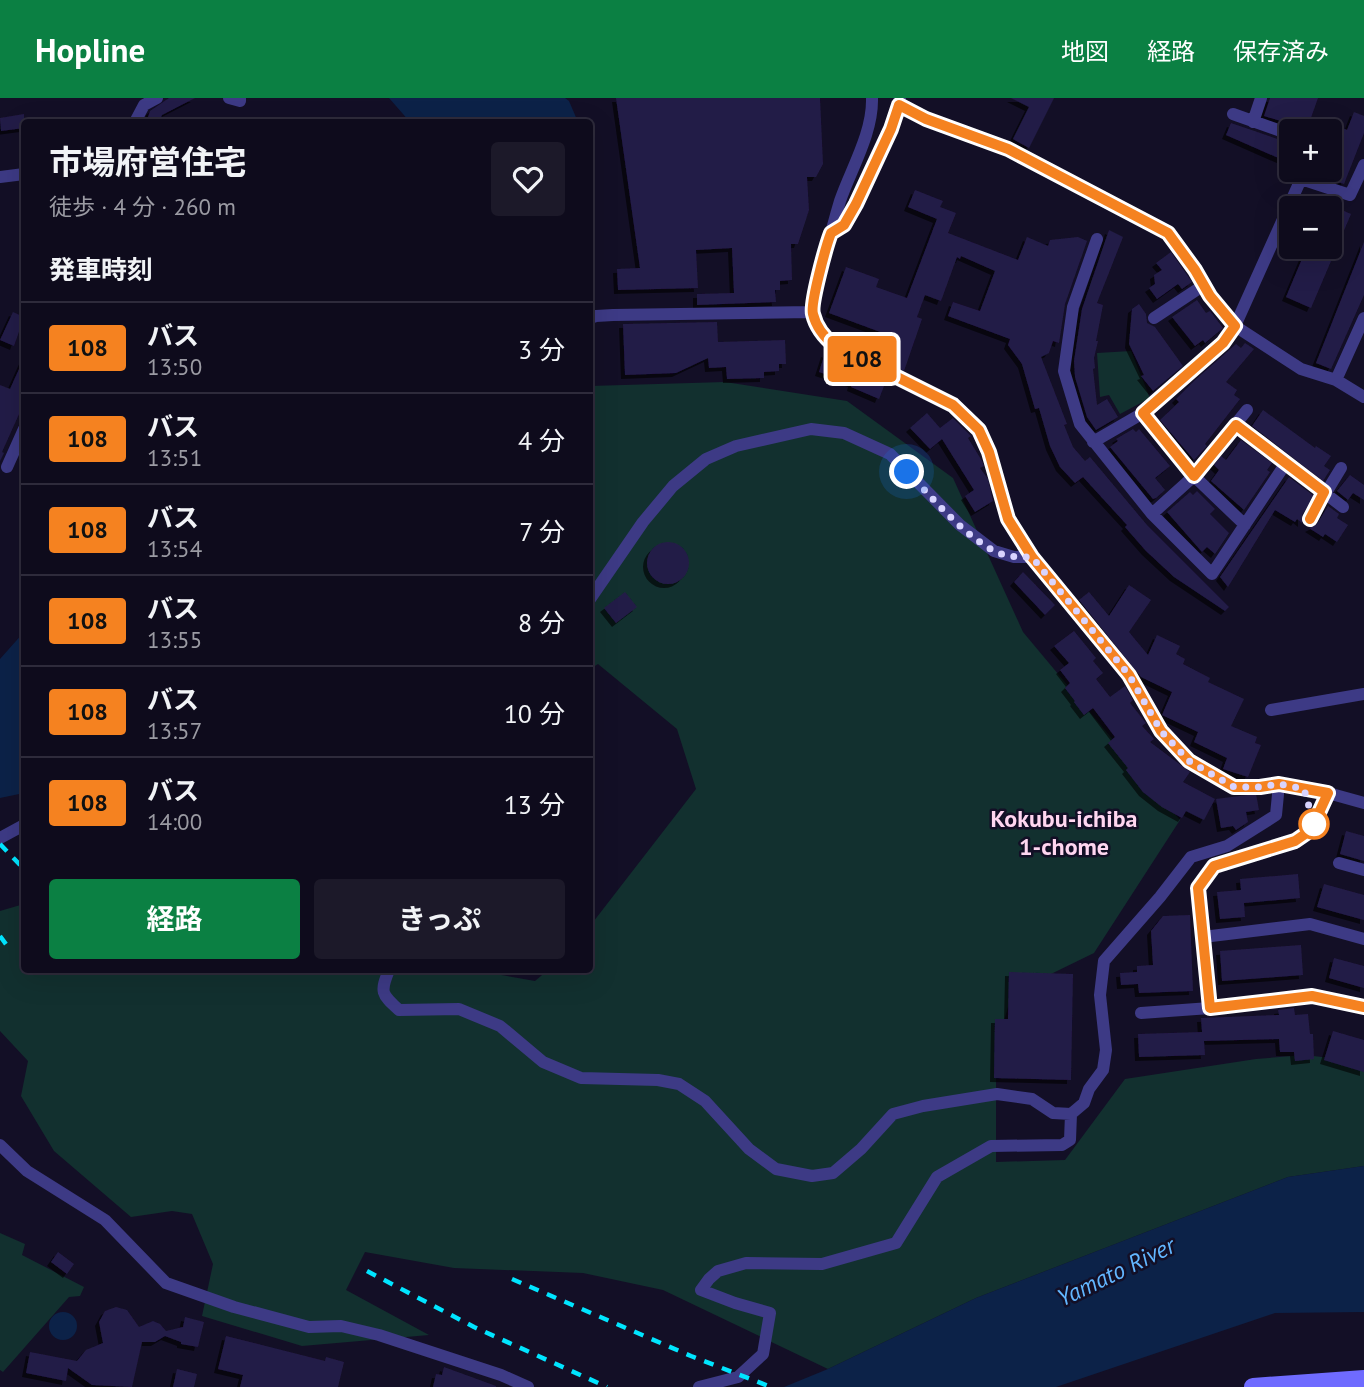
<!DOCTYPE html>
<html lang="ja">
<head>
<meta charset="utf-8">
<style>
  :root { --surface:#0e0b1c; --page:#1c1929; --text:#f1f3f6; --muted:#9b9ba3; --line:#2e2b3b; --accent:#0b8043 }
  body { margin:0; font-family:"PT Sans","Noto Sans JP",sans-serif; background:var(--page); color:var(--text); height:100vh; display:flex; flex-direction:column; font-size:26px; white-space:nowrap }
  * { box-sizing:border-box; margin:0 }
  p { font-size:23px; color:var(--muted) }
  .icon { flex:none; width:38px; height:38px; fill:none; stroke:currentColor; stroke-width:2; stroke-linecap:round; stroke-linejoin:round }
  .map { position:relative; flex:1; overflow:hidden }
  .side { position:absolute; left:21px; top:21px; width:572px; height:854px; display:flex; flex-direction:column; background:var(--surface); border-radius:7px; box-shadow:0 7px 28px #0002,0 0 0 2px var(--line) }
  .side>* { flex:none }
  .badge { padding:0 14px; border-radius:5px; font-size:24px; line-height:46px }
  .tools { position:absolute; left:1279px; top:21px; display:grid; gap:14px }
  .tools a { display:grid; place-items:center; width:63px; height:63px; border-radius:7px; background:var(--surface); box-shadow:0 7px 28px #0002,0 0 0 2px var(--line); font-size:35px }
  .you { position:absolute; width:35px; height:35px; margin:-18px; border:5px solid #fff; border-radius:50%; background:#1a73e8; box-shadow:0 0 0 10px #1a73e833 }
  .map>.badge { position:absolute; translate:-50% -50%; box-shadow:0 0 0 4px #fff }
  h2 { padding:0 28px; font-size:26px; line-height:63px }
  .round { display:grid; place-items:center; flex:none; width:74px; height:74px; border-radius:7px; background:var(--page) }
  .head { display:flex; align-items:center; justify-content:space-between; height:119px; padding:0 28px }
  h1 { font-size:33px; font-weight:700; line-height:52px }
  .primary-button { display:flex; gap:14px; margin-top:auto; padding:14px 28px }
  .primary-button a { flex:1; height:80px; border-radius:7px; background:var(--accent); color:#fff; font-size:28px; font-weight:700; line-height:80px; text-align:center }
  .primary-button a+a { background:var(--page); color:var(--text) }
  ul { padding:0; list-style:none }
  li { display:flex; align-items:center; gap:21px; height:91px; padding:0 28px; border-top:2px solid var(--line) }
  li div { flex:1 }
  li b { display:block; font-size:26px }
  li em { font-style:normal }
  li .badge { min-width:77px; font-weight:700; text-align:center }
  header { display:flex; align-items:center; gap:42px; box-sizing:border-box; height:98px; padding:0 35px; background:var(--accent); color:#fff }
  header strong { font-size:33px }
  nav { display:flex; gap:38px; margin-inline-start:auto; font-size:24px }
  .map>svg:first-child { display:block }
</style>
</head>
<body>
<header>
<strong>Hopline</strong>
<nav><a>地図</a><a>経路</a><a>保存済み</a></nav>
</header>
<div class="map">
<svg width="1364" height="1289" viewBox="0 0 1364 1289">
  <defs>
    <filter id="shadow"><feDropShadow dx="-4" dy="4" stdDeviation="0" flood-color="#0009"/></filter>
  </defs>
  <rect width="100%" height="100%" fill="#130f26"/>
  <path fill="#12302f" d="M1131,253L1150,300L1120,316L1109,297L1100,299L1097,255Z
    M725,284L847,303L953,380L1023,534L1180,722L1094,855L1012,895L996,951V1064L1065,1062L1125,981L1256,961L1305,957L1364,964V1068L1288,1079L976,1200L828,1271L663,1192L583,1175L454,1170L365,1154L346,1192L429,1237L302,1248L202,1218L213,1166L192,1116L172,1113L131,1119L54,1053L21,998L28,963L0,933V813L24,806V872H473L535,883L548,872H590V828L696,691L677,631L598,566L590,571V288Z
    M0,1135L25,1146L22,1157L84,1189L80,1198L69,1199L3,1274L0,1272Z"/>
  <path fill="#0c2248" d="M389,0H565L569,3L578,24H410Z
    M24,534V695L0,700V561Z
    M1364,1068V1214L1275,1215L1056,1289H784L828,1271L976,1200L1288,1079Z
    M49 1228a14 14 0 1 1 28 0a14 14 0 1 1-28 0Z"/>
  <path fill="#241b47" filter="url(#shadow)" d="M169,0H195L162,17L159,24L147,22L150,13Z
    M616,0H820L823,66L816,79H807L809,112L798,146H791L792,182L780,183V192H775L776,204L697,207V196L734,195L732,150L696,152L698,190L618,192L617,171L640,170Z
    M1011,0H1054L1029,50L1013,41L1029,9Z
    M1270,0H1318L1307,31L1264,18Z
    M1354,14L1364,18V35L1344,86L1328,81L1330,39L1335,27L1347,32Z
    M24,16V30L1,33L0,20Z
    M1231,25L1292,46V66L1226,37Z
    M915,92L943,103L940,109L956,115L948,135L1018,162L1027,139L1048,148L1050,142L1078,139L1087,143L1065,206L1059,245L1053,243L1049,255L1041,259L1067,326L1064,327L1073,349L1085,363L1090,359L1147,427L1229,509L1225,513L1174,479L1146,453L1125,429L1127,427L1083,379L1075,385L1060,369L1050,348L1039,310L1035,311L1022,266L1008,247L1010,241L948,218L953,204L980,213L995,173L961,158L960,161L957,159L941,203L925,197L917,219L922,221L904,273L874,258L883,235L829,215L846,169L879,181L876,189L907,200L937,121L908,109Z
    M1305,96L1351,116L1311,210L1286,199L1307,149H1330V110H1299Z
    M1109,132L1123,139L1097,205L1103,207L1096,243H1098L1094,260L1095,270L1093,271L1097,307L1107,301L1118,319L1096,332L1087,319L1075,279L1074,263L1082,211Z
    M1364,144V197L1331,271L1316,265Z
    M1171,154L1192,184L1182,191L1178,186L1157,201L1149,190L1155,186L1154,177L1162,172L1156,165Z
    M1197,202L1206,215L1210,213L1223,230L1205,245L1203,242L1195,248L1172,219Z
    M1139,206L1146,216L1147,225L1155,229L1183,268L1153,293L1141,278L1144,277L1129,246L1132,211Z
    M13,214L24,219L14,248L0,242Z
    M717,224L718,244L785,242L786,266H779V273L764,274V280L727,281L726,269L709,270L708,260L676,275L625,277L623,226Z
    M1245,245L1254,251L1226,284L1237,292L1234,297L1240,301L1205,346L1207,348L1194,362L1160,322L1179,304L1176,301L1194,283L1236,246L1241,250Z
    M825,255L837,259L836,263L858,269L886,283L879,301L851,289L852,285L819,274Z
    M24,260V305L2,354L4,355L0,363V287L10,291Z
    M1263,312L1315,350L1316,348L1331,358L1324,368L1330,372L1323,383L1252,328Z
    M927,315L940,330L953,320L971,338L968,340L982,363L984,368L980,370L988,381L993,403L975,414L965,398L974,392L942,341L930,351L910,330Z
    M1133,331L1136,334L1139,331L1170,368L1155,380L1165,392L1156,400L1153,401L1110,349L1118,343L1116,341Z
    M1241,342L1272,365L1267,372L1270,374L1244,412L1211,383L1219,372L1214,367L1221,358L1226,362Z
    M1350,377L1364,387V402L1353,395L1348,402L1337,393Z
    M1289,379L1314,398L1302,417V425L1297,421L1295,424L1275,412L1228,489L1220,479Z
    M1197,393L1215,411L1210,416L1229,435L1215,456L1207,449L1202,454L1167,414L1190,394L1193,397Z
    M1328,408L1339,416L1337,420L1348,427L1337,444L1325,436L1323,439L1309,430L1317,426Z
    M647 465a21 21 0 1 1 42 0a21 21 0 1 1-42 0Z
    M1023,474L1055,507L1045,517L1014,484Z
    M1129,487L1151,502L1129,534L1148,557L1157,537L1180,548L1176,556L1185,561L1183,566L1210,580L1208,584L1244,601L1231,628L1257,639L1255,645L1261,647L1248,679L1223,671L1227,660L1194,644L1198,634L1162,617L1172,594L1141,579L1079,502L1089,494L1109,518Z
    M625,494L637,509L616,525L604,510Z
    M1074,533L1096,560L1093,563L1103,575L1096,581L1110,599L1125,588L1133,602L1130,605L1146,625L1142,628L1154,641L1150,644L1190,674L1183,684L1215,701L1204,722L1186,713L1182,720L1162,709L1143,694L1126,672L1128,670L1108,645L1115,639L1093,610L1084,617L1074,604L1075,603L1065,590L1070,585L1060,572L1069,565L1054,548Z
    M1256,696L1259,712L1246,714L1248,724L1236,732L1233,728L1221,730L1216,701Z
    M1346,733L1364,738V763L1340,756Z
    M1298,776L1300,800L1244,805L1245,819L1220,821L1217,794L1241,792L1240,781Z
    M1324,786L1364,797V822L1317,809Z
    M1190,817L1193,893L1139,895L1138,886L1121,887L1120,875L1137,874V868L1153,867L1151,833L1163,818Z
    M1301,847L1303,877L1222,883L1220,853Z
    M1334,860L1364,868V890L1329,880Z
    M1009,874L1073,876L1071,982L994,980L995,921H1008Z
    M1294,910L1295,917L1308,916L1310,936H1313L1314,961L1295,963L1294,954H1280L1279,941L1204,943L1205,957L1139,959L1138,936L1202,934L1201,920L1279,917L1278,912Z
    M1333,933L1364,942V974L1324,962Z
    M58,1154L74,1166L67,1176L51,1164Z
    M116,1209L127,1212L139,1229L153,1223L160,1226L166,1233L183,1229L185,1219L204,1224L198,1249L181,1246V1244L165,1238L155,1244H142L132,1289L92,1287L68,1270L66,1283L26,1275L30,1254L77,1263L86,1252L103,1245L99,1224L105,1213Z
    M226,1238L325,1263L326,1259L344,1264L338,1289H240L243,1277L218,1271Z
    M444,1269L496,1288V1289H433L436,1276L442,1277Z
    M177,1271L197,1276L194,1289H173Z"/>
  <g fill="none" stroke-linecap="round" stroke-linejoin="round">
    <path stroke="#3d3a85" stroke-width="12" d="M229,0L240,3V0
      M872,0C873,35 851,71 840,103C829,140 820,177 811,214L826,240L835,248L953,307L979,332L989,354L1008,421L1032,459L1129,577L1161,633L1189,663L1234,689L1279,686L1328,695L1364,705
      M899,7L926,21L1008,51L1168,135L1195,172L1210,198L1235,228L1301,271L1336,282L1364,299
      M1233,16L1292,37
      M135,24L144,7L157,0
      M1253,24L1261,0
      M1316,33L1318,28
      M0,79L24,76
      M831,135L844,127L856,106L891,31L900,0
      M1097,141L1073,209L1064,273L1080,326L1152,416L1212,476L1286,365
      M590,220L596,218L613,217L811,214
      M1154,220L1204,187
      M1336,282L1364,220
      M1143,315L1194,378L1245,427
      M1236,327L1343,409
      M1093,344L1143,315L1223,245L1235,228L1301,81L1350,97L1364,67
      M7,369L24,331
      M1152,416L1194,378L1247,312
      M1310,421L1341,370
      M590,501L643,424L673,388L706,361L736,348L811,331L844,335L890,356L960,427L994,453L1014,459H1032
      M1271,612L1364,596
      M0,740L24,727
      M1339,765L1364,772
      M1203,839L1310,826L1364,841
      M389,872C380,894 381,896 399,912L459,911L500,928L543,964L581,980L658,982L679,986L705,1003L749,1051L776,1071L812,1078L833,1075L861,1051L893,1016L923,1008L997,996L1032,1001L1053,1015L1071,1016L1084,1005L1089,991L1103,972L1106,952L1100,897L1104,863L1160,799L1191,759L1227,748L1276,717L1279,686
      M1210,910L1198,790L1214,768L1295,743L1311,732L1328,695
      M1141,915L1210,910L1312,898L1364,909
      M0,1047L27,1073L105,1122L166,1185L234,1209L309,1229L341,1228L379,1237L501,1277L528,1289
      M699,1289L738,1279L763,1256L770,1215L735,1205L701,1192L709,1181L718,1173L746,1165L822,1166L896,1145L937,1079L991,1048L1062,1047L1070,1042L1071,1016"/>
    <path stroke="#6f6bff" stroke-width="18" d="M1253,1289L1364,1281"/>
    <path stroke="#00e5ff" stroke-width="4.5" stroke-dasharray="10 9" stroke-linecap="butt" d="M0,746L24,771
      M0,838L11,853
      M367,1173L474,1229L607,1289
      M512,1181L691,1258L771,1289"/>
  </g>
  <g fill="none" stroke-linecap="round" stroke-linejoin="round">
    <defs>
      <path id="line" d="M1310,421L1324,394L1236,327L1194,378L1143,315L1223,245L1235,228L1210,198L1195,172L1168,135L1008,51L926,21L899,7L891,31L856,106L844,127L831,135C826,148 810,206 813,216C816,229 825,240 835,248L953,307L979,332L989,354L1008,421L1032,459L1129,577L1161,633L1189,663L1234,689H1260L1279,686L1328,695L1311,732L1295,743L1214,768L1198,790L1210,910L1312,898L1364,909"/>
    </defs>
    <use href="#line" stroke="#fff" stroke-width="16"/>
    <use href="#line" stroke="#f58220" stroke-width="10"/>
    <path stroke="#d9d4ff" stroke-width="7" stroke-dasharray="0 12.6" d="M907,374C934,401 960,434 994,453C1006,459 1018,459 1032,459L1129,577L1161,633L1189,663L1234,689H1260L1279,686L1304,691L1314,726"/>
  </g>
  <circle fill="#fff" stroke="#f58220" stroke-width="3.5" cx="1314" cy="726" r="14"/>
  <g text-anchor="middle" stroke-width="5" stroke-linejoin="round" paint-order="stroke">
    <g font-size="24" font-weight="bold" fill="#ffd6f0" stroke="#130f26">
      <text x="1064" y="729">Kokubu-ichiba<tspan x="1064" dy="28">1-chome</tspan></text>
    </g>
    <g font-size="24" font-style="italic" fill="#62b6ff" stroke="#130f26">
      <text transform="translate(1116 1174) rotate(-26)" y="8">Yamato River</text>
    </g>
  </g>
</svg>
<div class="tools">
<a>+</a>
<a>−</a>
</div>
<div class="you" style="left:907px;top:374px"></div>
<b class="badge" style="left:862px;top:261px;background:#f58220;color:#111">108</b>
<section class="side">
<div class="head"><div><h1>市場府営住宅</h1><p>徒歩 · 4 分 · 260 m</p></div><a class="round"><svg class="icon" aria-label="heart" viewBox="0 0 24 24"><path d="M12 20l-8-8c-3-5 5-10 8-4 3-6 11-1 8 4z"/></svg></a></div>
<h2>発車時刻</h2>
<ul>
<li><span class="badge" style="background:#f58220;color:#111">108</span><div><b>バス</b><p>13:50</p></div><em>3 分</em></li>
<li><span class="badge" style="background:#f58220;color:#111">108</span><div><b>バス</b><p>13:51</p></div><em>4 分</em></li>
<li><span class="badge" style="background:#f58220;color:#111">108</span><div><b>バス</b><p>13:54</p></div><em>7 分</em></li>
<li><span class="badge" style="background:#f58220;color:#111">108</span><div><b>バス</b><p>13:55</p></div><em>8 分</em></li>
<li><span class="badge" style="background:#f58220;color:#111">108</span><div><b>バス</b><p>13:57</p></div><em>10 分</em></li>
<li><span class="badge" style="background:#f58220;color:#111">108</span><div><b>バス</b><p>14:00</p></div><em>13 分</em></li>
</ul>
<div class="primary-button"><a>経路</a><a>きっぷ</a></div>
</section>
</div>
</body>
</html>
